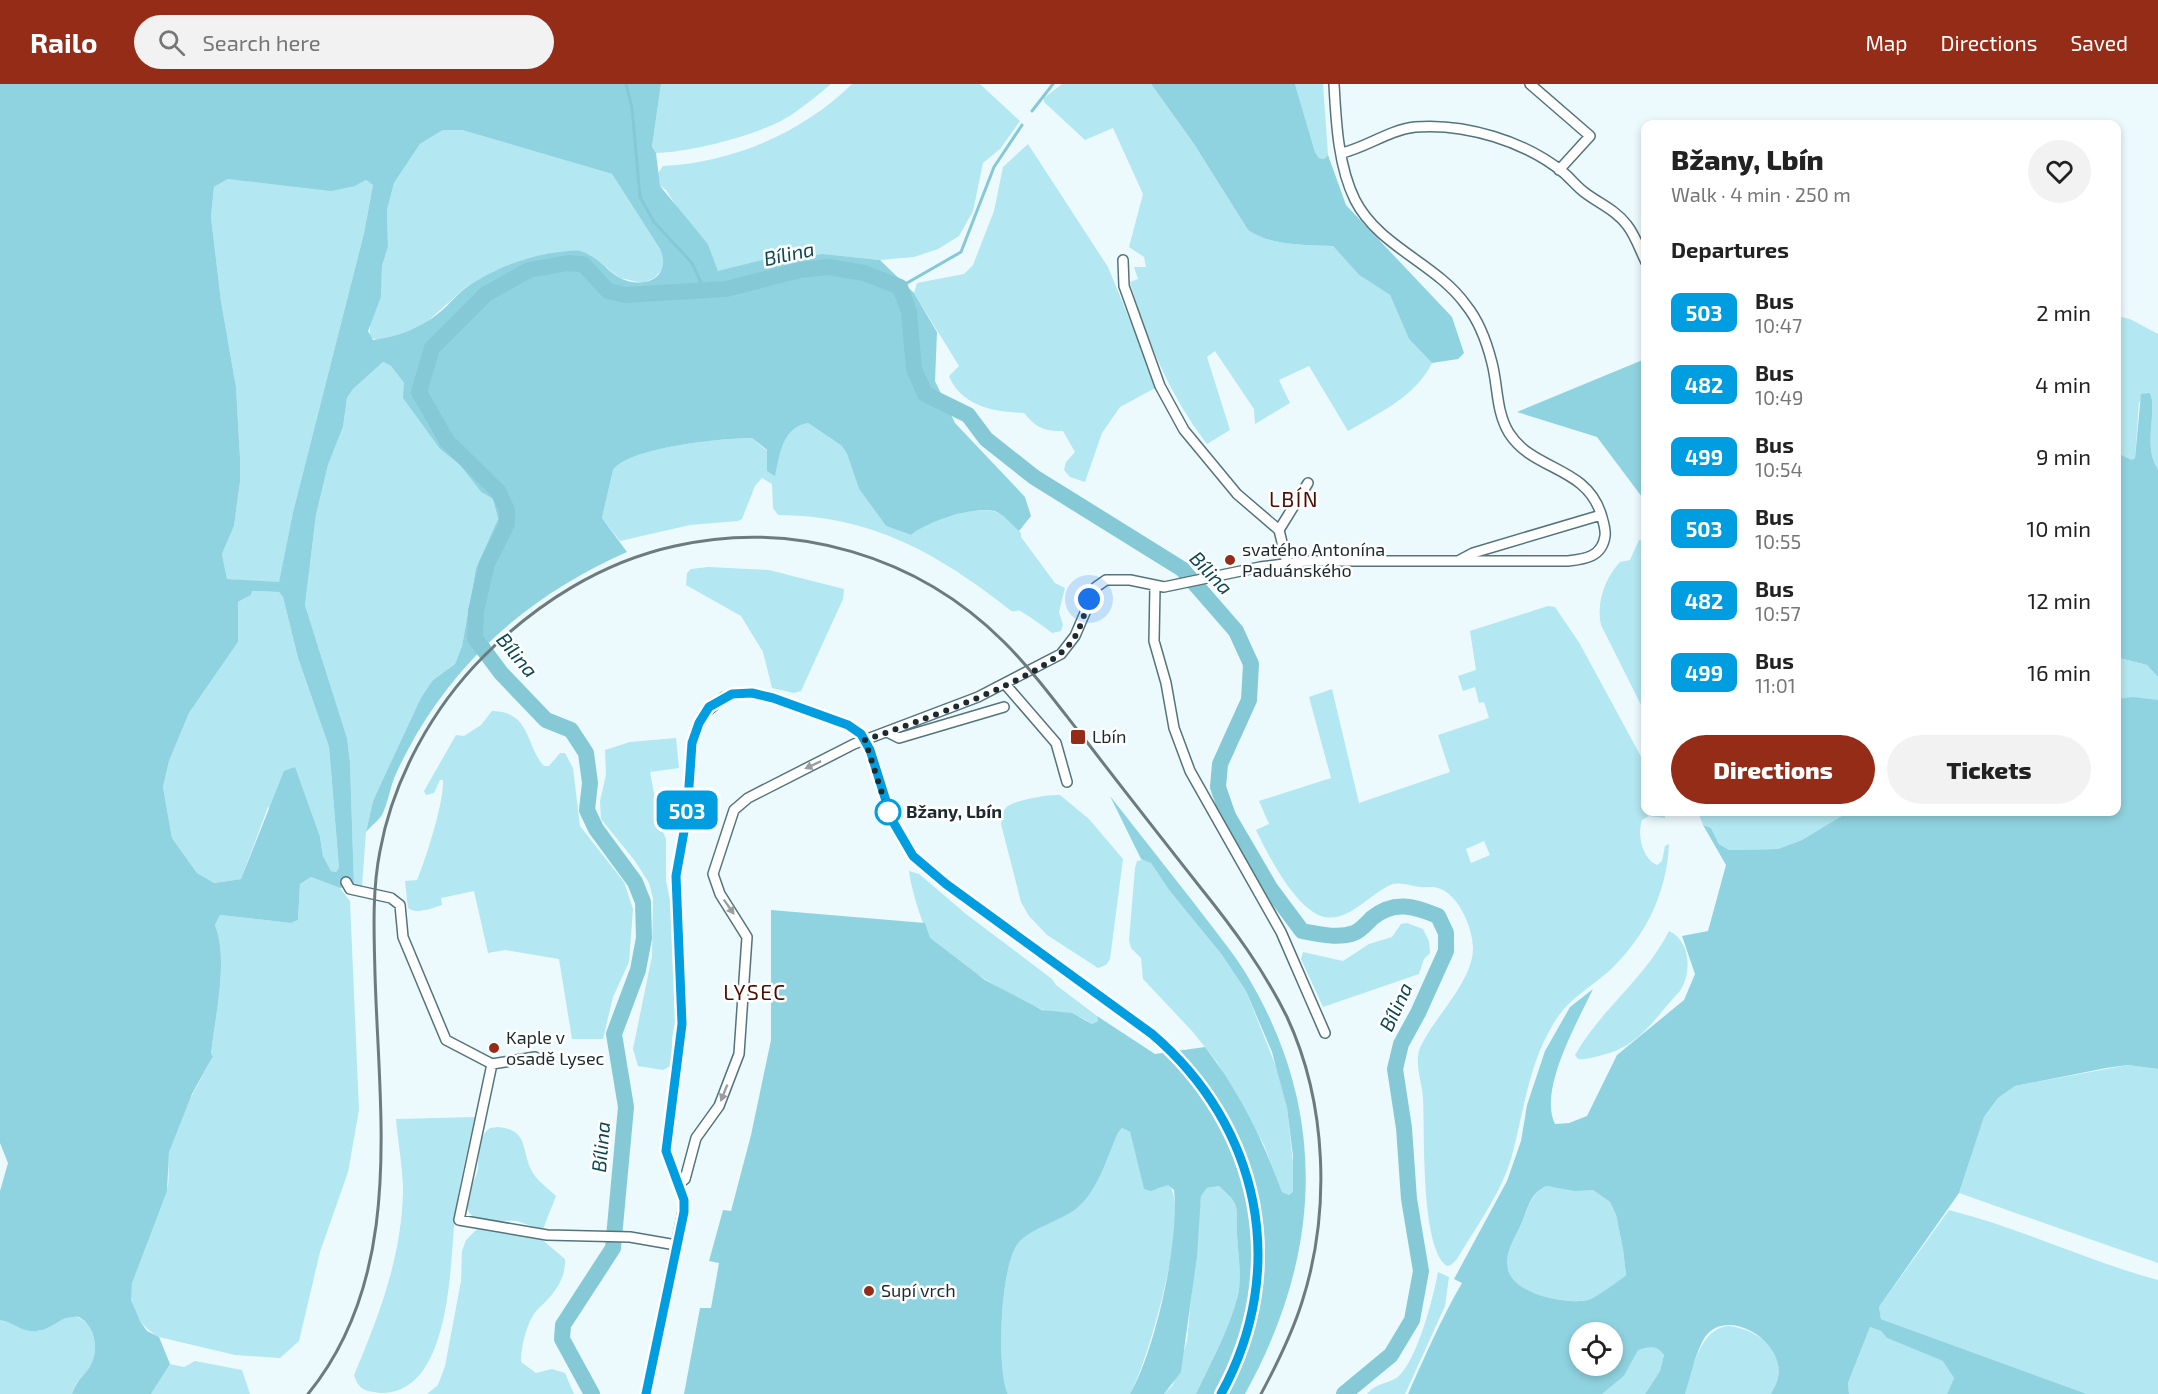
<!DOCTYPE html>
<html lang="en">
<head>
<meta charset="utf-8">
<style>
  :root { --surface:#fff; --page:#f2f2f2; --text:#222; --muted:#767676; --accent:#952c18 }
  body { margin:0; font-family:"Exo 2",sans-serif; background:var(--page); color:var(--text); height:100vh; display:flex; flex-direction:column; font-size:22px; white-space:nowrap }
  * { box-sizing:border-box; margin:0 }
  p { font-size:20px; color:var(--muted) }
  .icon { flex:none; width:33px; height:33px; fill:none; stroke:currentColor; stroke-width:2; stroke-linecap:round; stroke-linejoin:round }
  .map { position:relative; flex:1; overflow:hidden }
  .drawer { position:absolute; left:1641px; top:36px; width:480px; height:696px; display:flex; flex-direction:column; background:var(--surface); border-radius:12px; box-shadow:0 3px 9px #0003 }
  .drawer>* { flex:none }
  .badge { padding:0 12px; border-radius:9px; font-size:21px; line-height:39px }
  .controls { position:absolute; left:1569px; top:1238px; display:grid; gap:12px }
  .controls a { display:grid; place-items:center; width:54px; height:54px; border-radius:50%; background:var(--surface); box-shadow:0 3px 9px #0003; font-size:30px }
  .you { position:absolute; width:30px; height:30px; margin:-15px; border:4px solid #fff; border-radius:50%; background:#1a73e8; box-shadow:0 0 0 9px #1a73e833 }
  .map>.badge { position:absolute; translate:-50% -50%; box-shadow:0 0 0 3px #fff }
  h2 { padding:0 30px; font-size:22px; line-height:54px }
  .round { display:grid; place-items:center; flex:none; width:63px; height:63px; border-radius:32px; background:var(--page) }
  .summary { display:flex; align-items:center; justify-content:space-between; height:102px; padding:0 30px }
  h1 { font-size:28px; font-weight:800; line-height:45px }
  .action { display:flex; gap:12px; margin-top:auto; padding:12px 30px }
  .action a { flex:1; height:69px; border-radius:36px; background:var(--accent); color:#fff; font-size:24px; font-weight:800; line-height:69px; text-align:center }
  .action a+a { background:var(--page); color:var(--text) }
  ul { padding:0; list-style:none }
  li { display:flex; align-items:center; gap:18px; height:72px; padding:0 30px }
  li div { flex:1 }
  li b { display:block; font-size:22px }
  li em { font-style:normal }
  li .badge { min-width:66px; font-weight:700; text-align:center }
  header { display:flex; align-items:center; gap:36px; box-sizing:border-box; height:84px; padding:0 30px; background:var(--accent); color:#fff }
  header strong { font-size:28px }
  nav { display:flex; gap:33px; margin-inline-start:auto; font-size:21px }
  .search { width:420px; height:54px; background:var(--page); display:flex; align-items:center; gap:15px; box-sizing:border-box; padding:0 21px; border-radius:33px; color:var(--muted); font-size:22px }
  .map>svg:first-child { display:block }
</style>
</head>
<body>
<header>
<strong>Railo</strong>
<div class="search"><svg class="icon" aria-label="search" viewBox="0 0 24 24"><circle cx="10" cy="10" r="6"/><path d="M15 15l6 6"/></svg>Search here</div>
<nav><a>Map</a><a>Directions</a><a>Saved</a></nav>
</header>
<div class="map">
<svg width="2158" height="1310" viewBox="0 0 2158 1310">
  <rect width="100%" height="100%" fill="#ecfafd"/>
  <path fill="#b3e7f1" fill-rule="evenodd" d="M661,0H831C819,10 807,20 794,29C765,50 692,68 656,69L652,63Z
    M852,0H980L1020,37L1000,65L983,79L973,127L959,152L938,165L914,173L880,176L822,170L766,175L718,188L708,160L684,134L666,106L660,102L658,89L663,82C732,79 802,49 852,0Z
    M1062,0H1151L1194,60L1248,146C1270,162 1306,161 1333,162L1359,191L1390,211L1409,255L1432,279C1415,313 1379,329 1348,347L1309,282L1279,296L1290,319L1255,340L1254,325L1215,267L1207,273L1230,346L1207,360C1171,313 1146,256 1130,198L1138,195L1134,183H1146L1144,173L1129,163L1143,110L1113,44L1085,56L1044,18V14Z
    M1295,0H1323L1328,71L1324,75L1319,74L1315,68Z
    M443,46H462L612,90L660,165L665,177L662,186L654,194L643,199L620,194L589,170H546L525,176L500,185L466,203L419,245L379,256L370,254V240L381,213L382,182L388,163L387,126L394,99L420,60Z
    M1028,60L1108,183L1157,303L1120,323L1102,349L1085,398L1070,393L1064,386L1066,378L1075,368L1063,347C1044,348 1036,343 1024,329C994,328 961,322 949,292L959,282L914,209L917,199L964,190L973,181L994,127L1003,83Z
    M228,95L355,102L366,96L373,101L364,149L293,428L279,499L227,495L222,470L234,442L240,398V373L236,303L221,217L211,133L214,103Z
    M2116,232L2130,235L2158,250V385C2142,364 2158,324 2150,309L2139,318L2135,374L2132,376L2117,369Z
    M383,278L391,282L404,299L415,330L440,365L460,381L481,408L493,415L498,435L476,484L462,562L455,580L433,596L373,717L366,748L362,803L354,801L350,678L347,654L305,521L316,431L328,381L343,343L347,314L353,305Z
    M808,339L842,362L847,370L859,405L886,442L911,451C926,438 976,421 996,428C1005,431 1014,442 1021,449V453L1055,499L1065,504L1059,528L1063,541L1061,547L1052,549C1043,542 1032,534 1022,528C1017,524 1015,530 1010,526C939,470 871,431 778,431L773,424L772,400L762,394L755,402L742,435L738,437L690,441L620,457L602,434L613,386C628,363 725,354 752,354L767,367V387C778,368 785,343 808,339Z
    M1639,456L1646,458L1645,629L1601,541C1596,519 1605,494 1620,478L1630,476Z
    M708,483L769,486L844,505L843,515L801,607L794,609L772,604L763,568L741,532L686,501L687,489L691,485Z
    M252,507L279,508L283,513L298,574L329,663L339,784L336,788L331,787L323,772L320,753L268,723L241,795L213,799L197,789L172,754L163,703L169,677L189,629L238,558V518L251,511Z
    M1548,522L1555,523L1580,560L1645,680L1646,728H1664L1665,734L1649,732L1642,736C1637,751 1642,774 1657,781L1662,777L1665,762L1669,760C1667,810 1644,855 1608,888C1589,904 1568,916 1555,937C1528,980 1524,1028 1511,1075C1500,1111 1476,1143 1457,1175L1451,1181L1447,1182C1420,1164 1425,1046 1423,1014C1422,999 1414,978 1420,964C1433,934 1473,898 1473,864C1473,845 1459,810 1438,804C1433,802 1426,804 1420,803C1412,802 1402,798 1393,800C1370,808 1348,841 1321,832C1294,822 1268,771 1256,746L1269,740L1259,717L1331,694L1309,613L1332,605L1359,719L1450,688L1438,651L1489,634L1484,618L1479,619L1475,603L1463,607L1458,592L1476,586L1470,547ZM1484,757L1490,771L1471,779L1466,765Z
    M2116,573L2147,581L2158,593V616L2117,615Z
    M492,627C531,627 526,663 544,682H549L560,669H565L573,684L580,742L624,798L633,825L629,878L613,913L603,955H572L559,875L505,866L488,869L474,807L441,814L442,821C432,824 417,831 408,824L405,797L417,796C426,774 444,719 443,696H440L434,709L426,711L424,707L456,651L464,652L481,641Z
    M676,654L679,684L650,688L660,741L666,755V797L672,826L677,924L672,955V981L663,986L638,982L633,965L652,872L653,814L649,799L635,777L601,735L600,717L606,691L605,666L630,658Z
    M1060,711L1089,735L1123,775L1110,875L1106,881L1098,884L1047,851L1029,832L1021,818L1001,740C1002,733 1002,726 1008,722C1017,716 1048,710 1060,711Z
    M1698,728H1848L1802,756L1778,765L1729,766L1719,760L1711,744L1703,741Z
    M1145,775L1151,779L1169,806L1222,871L1246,907L1277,985L1287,1024L1295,1097V1104L1289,1111L1282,1108L1264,1061L1217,978L1192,947L1143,895L1141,874L1131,864L1129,856L1135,784L1137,777Z
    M909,787L919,790L966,830L1052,895L1056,901L1097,932L1098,937L1092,940C1073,926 1061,932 1041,925C1020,917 938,870 929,853C921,836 911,805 909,787Z
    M311,793L340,804L350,817L359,1026L348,1088L320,1168L299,1257L280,1274L235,1271L159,1253C145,1245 132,1231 131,1213C130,1182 155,1138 166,1109C171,1095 167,1082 169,1068C177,1033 198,1003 213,971H211C215,932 229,877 215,841L220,831L291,839L298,836L300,800Z
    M1407,839L1423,845L1429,857L1430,869L1424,875L1419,890L1323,923L1301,875L1303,868L1343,877L1369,860L1392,853L1401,840Z
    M1669,847C1691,857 1692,889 1680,907C1655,933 1640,963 1602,971C1594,973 1586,976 1578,975L1575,971C1601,925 1644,896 1669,847Z
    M2128,981L2158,985V1179L1959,1109L1984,1033L1998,1014L2015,1002Z
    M475,1033C468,1065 459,1099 455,1132C450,1177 452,1310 381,1309C366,1307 359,1307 354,1291C379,1232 401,1175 403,1109C403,1085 398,1059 396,1035Z
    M498,1043C532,1046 519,1070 535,1092C540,1099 550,1106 556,1112L543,1145C534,1143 526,1140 517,1137C505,1135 469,1143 467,1122C466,1107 478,1095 478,1082C479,1069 479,1051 490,1044Z
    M1122,1044L1130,1048L1144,1104L1158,1105L1168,1100C1193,1124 1147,1280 1130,1310H1008C996,1285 1000,1177 1020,1157C1033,1144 1060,1137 1076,1125C1098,1108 1107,1073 1118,1049Z
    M1219,1102C1243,1124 1235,1123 1237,1151C1238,1170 1242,1192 1238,1211C1229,1246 1211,1278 1196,1310H1164L1173,1301L1187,1257L1201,1112L1207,1104Z
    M1547,1102L1593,1106L1610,1118L1616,1131L1623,1165L1626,1191C1622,1196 1594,1215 1588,1216C1566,1221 1513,1210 1508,1185C1504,1168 1516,1153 1522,1138C1528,1123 1532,1108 1547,1102Z
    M1949,1126C2021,1144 2087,1177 2158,1196V1310H2087L1881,1235L1879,1223Z
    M477,1145L540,1154L565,1175C566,1196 553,1211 539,1224C527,1235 521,1263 521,1278L536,1289L552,1285L565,1289L574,1310H427L438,1301L445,1282L461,1197L462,1167L466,1156Z
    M1438,1188L1449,1193L1445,1222L1405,1310H1367C1377,1298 1390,1300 1399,1292C1418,1273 1433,1215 1438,1188Z
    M72,1232C96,1235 101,1269 88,1287C80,1298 77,1294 72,1310H0V1236L39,1247L53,1239Z
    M1727,1242C1751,1243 1784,1263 1778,1293C1777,1298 1773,1305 1771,1310H1685C1693,1286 1698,1247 1727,1242Z
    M1870,1243L1881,1247L1887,1254L1944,1277L1954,1294L1947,1310H1849L1848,1299Z
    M1649,1262L1661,1266L1664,1271L1660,1287L1645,1310H1602L1624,1292L1638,1265Z
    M195,1277L242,1286L250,1310H151L170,1280L184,1283Z"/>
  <path fill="#90d3e0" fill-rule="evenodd" d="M0,0H661L652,63L656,69L660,102L708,160L718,187L766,175L823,170L880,176L914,209L937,248L935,297L955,339L1025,413L1031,432L1019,447C1012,441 1005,432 997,428C978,420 926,438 911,451L886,442L859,405L847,370L842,362L808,339C782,344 780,369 775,392L767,387V366L752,354C725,354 629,363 613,386L602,434L627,468C537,508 466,566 416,651C409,664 401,678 395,692C390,704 388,719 382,731C378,737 371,742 366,748L373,717L421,614L433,596L455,580L462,562L476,484L498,435L493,415L481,408L460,381L440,365L403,314L404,299L391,282L383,278L353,305L347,314L343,343L328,381L316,431L305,521L347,654L350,678L354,801L340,804L311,793L300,800L298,836L291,839L220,831L215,841C229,877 215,932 211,970L213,972L192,1010L169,1068L167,1107L132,1199L131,1216L140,1237L147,1247L159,1253L170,1280L151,1310H72C77,1297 79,1297 87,1287C100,1271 97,1243 79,1233C60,1231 52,1246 37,1247C23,1249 13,1238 0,1236V1107L8,1079L0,1059ZM443,46H462L612,90L660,165C673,194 643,206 620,194C607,187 597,172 583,168C576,165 568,167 560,168C529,171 493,185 467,203C457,210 449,221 440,228C421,244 398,253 373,256L368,247L381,213L382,182L388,163L387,126L394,99L420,60ZM228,95L331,107L355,102L366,96L373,101L364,149L293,428L279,498L227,495L222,470L234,442L240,398V373L236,303L221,217L211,133L214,103ZM252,507L279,508L283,513L298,574L329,663L339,784L336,788L331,787L323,772L320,753L295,683L284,687L241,795L214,799L197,789L172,754L163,703L169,677L189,629L238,558V518L251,511Z
    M1151,0H1295L1315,68L1319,74L1324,75L1328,71L1346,121L1452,233L1464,269L1458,275L1432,279L1409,255L1390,211L1359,191L1333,162C1306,161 1270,162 1248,146L1194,60Z
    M1645,275V417L1597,353L1517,328Z
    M2150,309C2158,325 2142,363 2158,385V593L2147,581L2116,573L2117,369L2132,376L2135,374L2141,310Z
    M2133,613L2158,616V985L2128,981L2106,984L2015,1002L1998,1014L1984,1033L1959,1109L1879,1223L1881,1235L2087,1310H1947L1954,1294L1943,1277L1887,1254L1881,1247L1870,1243L1848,1299L1849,1310H1771C1773,1305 1777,1299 1778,1293C1786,1259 1728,1221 1705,1253C1695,1269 1691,1292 1685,1310H1645L1660,1287L1664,1271C1658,1261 1648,1262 1638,1266L1624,1292L1602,1310H1408C1425,1272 1441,1235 1462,1199L1454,1195L1507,1097L1521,1057L1527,1021L1545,967L1570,923L1593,905C1578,937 1538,1006 1555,1040L1569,1039L1587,1032L1617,971L1684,916L1695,890L1682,852L1708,847L1726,781L1703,741L1711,744L1719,760L1729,766L1778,765L1802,756L1848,728H2116L2117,615ZM1547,1102L1575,1107L1593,1106L1610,1118L1616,1131L1623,1165L1626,1191C1622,1195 1594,1215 1588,1216C1566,1221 1513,1210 1508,1185C1504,1168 1516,1153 1522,1138C1528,1123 1531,1108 1547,1102ZM1580,1248H1612V1281H1580Z
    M1110,712C1138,748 1166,783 1194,819C1211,842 1230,864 1245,888C1330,1027 1322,1171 1245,1310H1196C1211,1278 1229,1246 1238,1211C1242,1192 1238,1170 1237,1151C1235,1122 1243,1124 1219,1102L1207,1104L1201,1112L1197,1172L1181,1288L1164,1310H1130C1155,1267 1180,1156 1174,1106L1168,1101L1151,1107L1144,1105L1130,1048L1122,1044L1118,1049C1107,1073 1098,1108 1076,1125C1060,1137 1033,1144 1020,1157C1000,1177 996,1285 1008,1310H684L700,1224H711L719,1179L709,1177L723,1126L731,1127L751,1051L771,956V826L925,839L930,854L985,896L1042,926L1072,929L1092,940L1098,937L1097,932L1155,970L1205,963C1238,1005 1264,1058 1282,1108L1289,1111L1293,1107V1072L1287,1024L1272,968L1246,907L1222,871L1169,806L1151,779L1141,775Z"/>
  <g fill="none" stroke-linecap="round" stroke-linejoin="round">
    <path stroke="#86c9d6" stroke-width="3" d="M626,0L632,24L640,113L654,138L692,179L704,205
      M1032,27L1053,0
      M900,203L961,168L994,83L1022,41"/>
    <path stroke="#86c9d6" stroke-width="16" d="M592,1310L562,1255L563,1241L613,1164L626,1023L614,950L638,886L644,854L643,818L635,798L596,745L587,726L590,699L586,669L571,646L546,636L501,589L475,554L476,527L487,480L507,440V426L498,407L447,357L419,308L432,264L486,210L529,186L568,179L583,180L608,207L625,211L726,205L800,186L828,183L864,189L900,203L909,228L914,285L925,310L968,331L986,355L1034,393L1182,485L1236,547L1251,580L1249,616L1220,680L1218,703L1228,732L1270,804L1302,847C1318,850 1338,855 1354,849C1360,847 1367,839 1372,834C1394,816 1414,822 1438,832L1446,849V867L1418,929L1401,960L1395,985L1404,1044L1409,1115L1421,1187L1412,1236L1391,1271L1344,1310"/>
    <defs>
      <path id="minor" d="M1530,0L1590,52L1559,86
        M1342,69C1367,63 1389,46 1415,43C1465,39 1525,57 1564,89C1571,95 1577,103 1584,108C1598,119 1616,126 1627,141C1635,151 1640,166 1646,178
        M1123,176L1124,202L1160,302L1184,346L1237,410L1279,446L1287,479
        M1279,446L1308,399
        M1458,477L1473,469L1601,431
        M1155,503L1154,557L1166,599L1174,644L1190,687L1281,848L1325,949
        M1005,600L1056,659L1067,698
        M887,648L899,654L1004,623
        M346,798L350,805L391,814L400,821L403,853L446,956L492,980L459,1136L547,1151L630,1153L676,1161
        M492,980L535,973
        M678,1101L685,1095L696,1054L719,1022L739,970L747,853L720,810L713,790L734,726L748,714L854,660L978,613L1061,570L1075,552L1096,503L1106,496H1130L1164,503L1260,483L1306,477H1568C1585,475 1602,473 1605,452C1606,445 1603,437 1601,430C1586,382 1533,387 1509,349C1496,328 1498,302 1492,279C1487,259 1479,237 1466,221C1436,179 1379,163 1355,116C1338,82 1336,37 1334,0
        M646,1310L683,1128L684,1116L666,1067L682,940L676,792L687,731L692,659L703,631L724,613L741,609L763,611L848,641L861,650L870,666L892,737L913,772L946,800L1152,950C1260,1041 1290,1186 1221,1310"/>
    </defs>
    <use href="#minor" stroke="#54747b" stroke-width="12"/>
    <use href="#minor" stroke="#fff" stroke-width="9"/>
    <path stroke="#6d7b7e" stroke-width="3" d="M308,1310C405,1191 379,1032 375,890C374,849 372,807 380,767C393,695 433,623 484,572C537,519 602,478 675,462C794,435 918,472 1004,558C1036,590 1062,627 1090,662C1126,709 1163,756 1200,803C1233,844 1264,886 1287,933C1327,1019 1331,1128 1302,1218C1292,1250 1277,1280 1261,1310"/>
  </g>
  <defs><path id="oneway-solid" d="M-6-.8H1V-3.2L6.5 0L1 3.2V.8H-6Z" transform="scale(1.5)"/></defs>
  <g fill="#999fa0">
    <use href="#oneway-solid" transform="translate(813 681) rotate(155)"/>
    <use href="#oneway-solid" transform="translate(729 823) rotate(55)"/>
    <use href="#oneway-solid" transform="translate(724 1009) rotate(112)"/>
  </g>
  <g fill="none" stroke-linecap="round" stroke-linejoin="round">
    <defs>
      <path id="line" d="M646,1310L684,1128V1116L666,1067L682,940L676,792L687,731L692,659L699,639L709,623L732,610L752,609L773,614L848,641L861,650L870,666L892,736L913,772L946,800L1152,950C1260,1042 1290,1185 1221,1310"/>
    </defs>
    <use href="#line" stroke="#fff" stroke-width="14"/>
    <use href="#line" stroke="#009ee0" stroke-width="9"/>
    <path stroke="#1d2a2d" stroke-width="6" stroke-dasharray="0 10.8" d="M888,728L865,656C911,640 1040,596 1069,561C1080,548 1084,531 1089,515"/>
  </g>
  <g fill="#952c18" stroke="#fff" stroke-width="2">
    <circle cx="1230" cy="476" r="6"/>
    <rect x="1070" y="645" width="16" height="16" rx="3"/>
    <circle cx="494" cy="964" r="6"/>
    <circle cx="869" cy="1207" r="6"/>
  </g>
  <circle fill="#fff" stroke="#009ee0" stroke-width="3" cx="888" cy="728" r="12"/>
  <g text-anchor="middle" stroke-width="5" stroke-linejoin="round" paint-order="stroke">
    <g font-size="18" fill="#1d2a2d" stroke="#fff" text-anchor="start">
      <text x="1242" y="472">svatého Antonína<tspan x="1242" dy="21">Paduánského</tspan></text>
      <text x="1092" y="659">Lbín</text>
      <text x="506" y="960">Kaple v<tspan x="506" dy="21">osadě Lysec</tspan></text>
      <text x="881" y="1213">Supí vrch</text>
    </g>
    <g font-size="18" font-weight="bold" fill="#1d2a2d" stroke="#fff" text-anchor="start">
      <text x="906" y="734">Bžany, Lbín</text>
    </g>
    <g font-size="20" font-style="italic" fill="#0b4852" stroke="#fff">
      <text transform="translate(789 170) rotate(-12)" y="7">Bílina</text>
      <text transform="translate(1211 489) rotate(46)" y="7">Bílina</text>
      <text transform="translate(517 571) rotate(50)" y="7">Bílina</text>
      <text transform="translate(1396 923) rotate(-65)" y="7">Bílina</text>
      <text transform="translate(601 1063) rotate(-85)" y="7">Bílina</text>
    </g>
    <g font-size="21" letter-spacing="1.5" fill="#4f0c02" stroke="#fff">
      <text x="1294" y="423">LBÍN</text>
      <text x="755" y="916">LYSEC</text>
    </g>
  </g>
</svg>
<div class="controls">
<a><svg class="icon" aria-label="locate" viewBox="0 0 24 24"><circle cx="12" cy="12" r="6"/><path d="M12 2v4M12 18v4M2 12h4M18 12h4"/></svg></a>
</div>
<div class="you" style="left:1089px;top:515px"></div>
<b class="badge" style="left:687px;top:726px;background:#009ee0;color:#fff">503</b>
<section class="drawer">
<div class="summary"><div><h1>Bžany, Lbín</h1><p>Walk · 4 min · 250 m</p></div><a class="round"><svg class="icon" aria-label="heart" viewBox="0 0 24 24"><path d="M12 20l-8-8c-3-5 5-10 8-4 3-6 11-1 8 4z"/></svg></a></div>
<h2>Departures</h2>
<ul>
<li><span class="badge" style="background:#009ee0;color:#fff">503</span><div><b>Bus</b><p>10:47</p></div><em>2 min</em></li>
<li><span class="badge" style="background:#009ee0;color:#fff">482</span><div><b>Bus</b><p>10:49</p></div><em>4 min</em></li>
<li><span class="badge" style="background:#009ee0;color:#fff">499</span><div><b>Bus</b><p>10:54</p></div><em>9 min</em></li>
<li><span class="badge" style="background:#009ee0;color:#fff">503</span><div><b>Bus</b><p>10:55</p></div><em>10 min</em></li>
<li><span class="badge" style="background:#009ee0;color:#fff">482</span><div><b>Bus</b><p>10:57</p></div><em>12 min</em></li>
<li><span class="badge" style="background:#009ee0;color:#fff">499</span><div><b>Bus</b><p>11:01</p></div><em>16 min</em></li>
</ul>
<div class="action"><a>Directions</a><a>Tickets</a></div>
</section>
</div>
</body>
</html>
